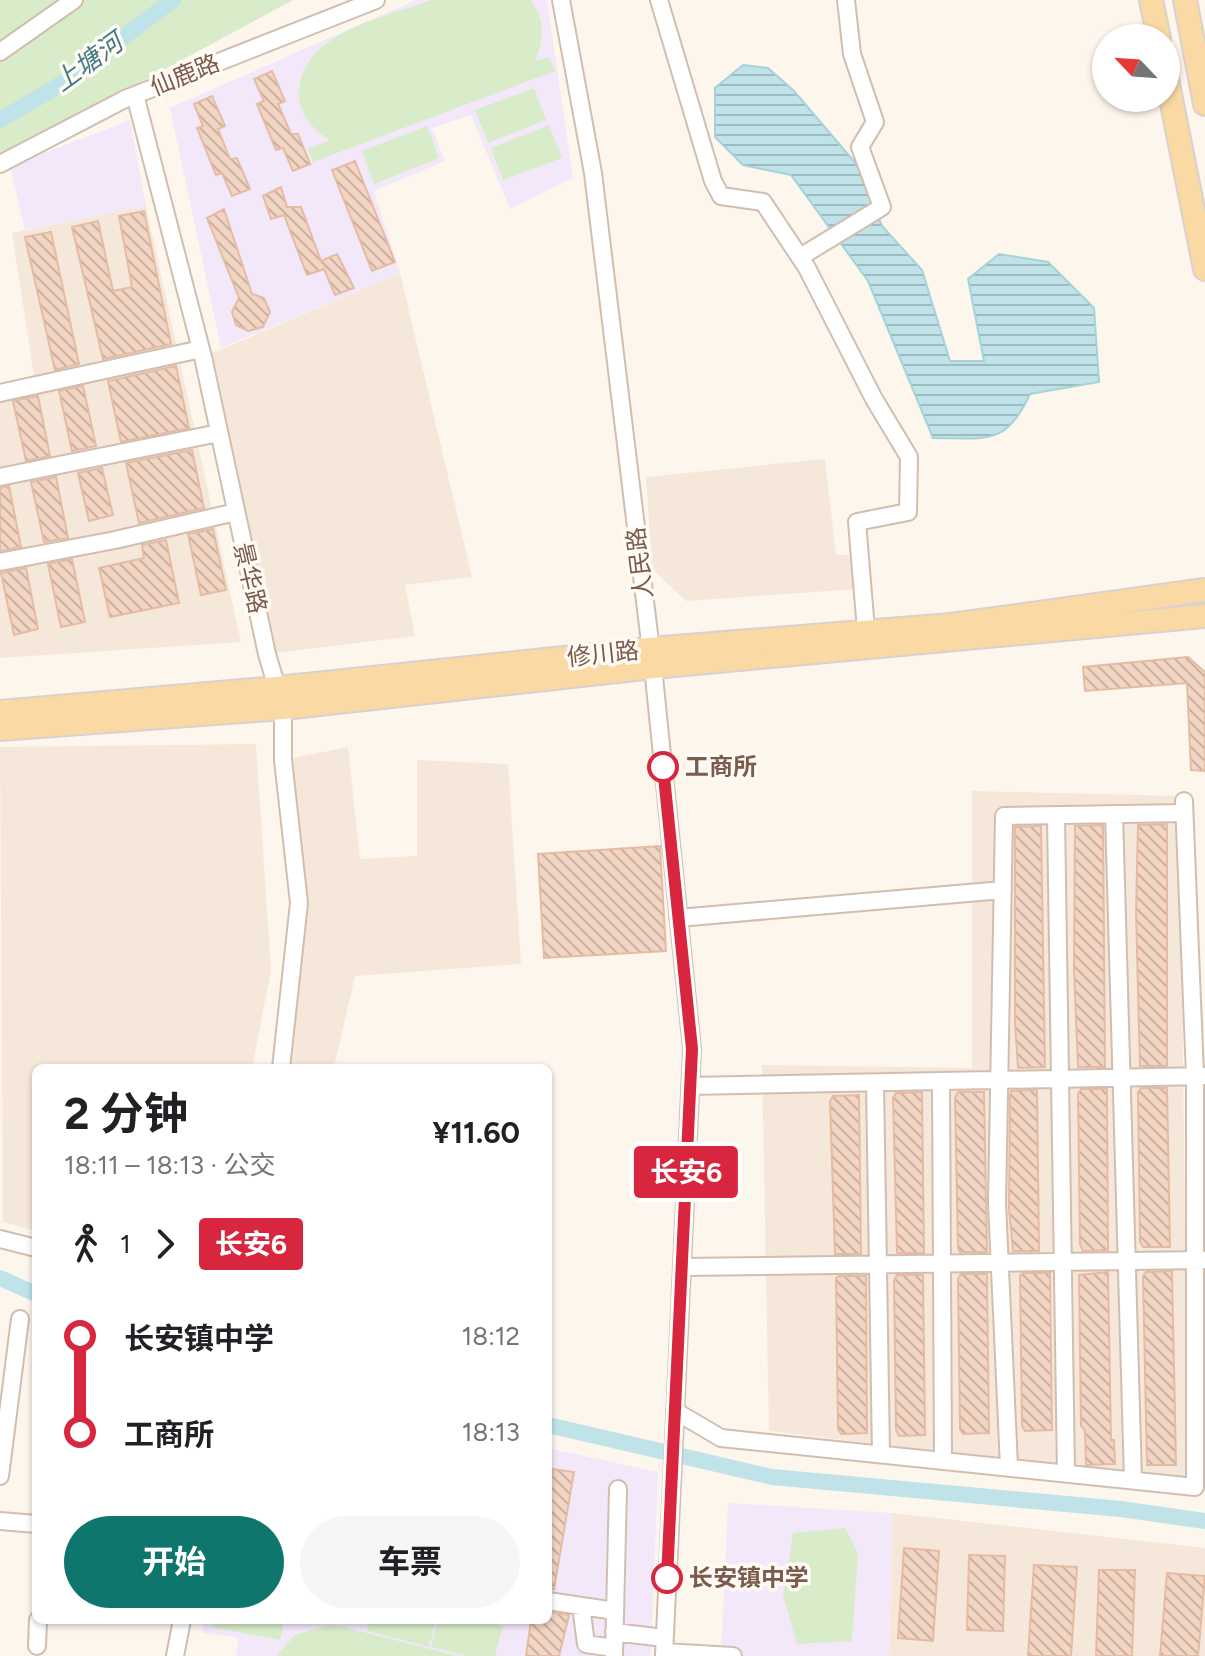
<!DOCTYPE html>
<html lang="zh">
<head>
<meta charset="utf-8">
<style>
  :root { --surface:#fff; --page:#f6f6f6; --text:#202124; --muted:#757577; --accent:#0f766e }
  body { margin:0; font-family:Figtree,"Noto Sans SC",sans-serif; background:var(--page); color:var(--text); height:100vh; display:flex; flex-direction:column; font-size:30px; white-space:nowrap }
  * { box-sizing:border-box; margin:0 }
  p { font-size:26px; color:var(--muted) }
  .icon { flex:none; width:44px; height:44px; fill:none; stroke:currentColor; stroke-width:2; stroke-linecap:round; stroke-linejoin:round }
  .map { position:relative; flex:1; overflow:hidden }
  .side { position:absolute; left:32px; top:1064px; width:520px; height:560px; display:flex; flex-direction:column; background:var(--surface); border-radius:12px; box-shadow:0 2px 6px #0004 }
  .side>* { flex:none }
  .badge { padding:0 16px; border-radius:6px; font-size:28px; line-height:52px }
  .needle { width:52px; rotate:295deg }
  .tools { position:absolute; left:1092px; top:24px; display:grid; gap:16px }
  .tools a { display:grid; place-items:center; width:88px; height:88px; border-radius:50%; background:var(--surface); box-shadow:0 2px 6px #0004; font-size:40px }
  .map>.badge { position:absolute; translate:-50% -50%; box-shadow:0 0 0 4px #fff }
  .legs { display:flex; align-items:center; gap:12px; height:88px; padding:0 32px; font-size:26px }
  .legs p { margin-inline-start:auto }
  .headline { display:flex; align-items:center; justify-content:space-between; height:136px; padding:0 32px }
  h1 { font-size:44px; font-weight:700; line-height:60px }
  .button { display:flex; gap:16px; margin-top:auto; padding:16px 32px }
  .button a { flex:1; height:92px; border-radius:48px; background:var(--accent); color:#fff; font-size:32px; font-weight:700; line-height:92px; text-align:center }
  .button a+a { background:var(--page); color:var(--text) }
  ul { padding:0 32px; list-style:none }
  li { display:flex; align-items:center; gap:28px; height:96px; font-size:30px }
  li i { display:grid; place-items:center; width:12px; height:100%; margin:0 10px; background:currentColor }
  li i::after { content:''; width:20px; height:20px; margin:-10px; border:6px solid; border-radius:50%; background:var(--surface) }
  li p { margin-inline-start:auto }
  li:first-child i { background:linear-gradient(#0000 50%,currentColor 0) }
  li:last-child i { background:linear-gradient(currentColor 50%,#0000 0) }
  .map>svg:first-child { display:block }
</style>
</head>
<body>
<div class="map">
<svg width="1205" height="1656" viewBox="0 0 1205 1656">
  <defs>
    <pattern id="water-rules" width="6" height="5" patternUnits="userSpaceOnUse" patternTransform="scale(2)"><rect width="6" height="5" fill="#bfe3e8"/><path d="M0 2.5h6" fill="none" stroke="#a0bbbe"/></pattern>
    <pattern id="building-back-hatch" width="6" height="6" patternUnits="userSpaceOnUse" patternTransform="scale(2)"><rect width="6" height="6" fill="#f3d5c3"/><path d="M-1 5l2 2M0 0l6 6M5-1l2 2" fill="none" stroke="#cab0a1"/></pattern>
  </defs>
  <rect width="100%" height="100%" fill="#fdf6ec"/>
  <path fill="#f5e8da" d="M146,206L241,642L0,658V386L34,377L12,233Z
    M400,273L472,577L405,585L415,636L267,654L203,357Z
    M825,459L836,555H854L856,589L686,601L652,569L646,477Z
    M256,744L271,971L252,1068H36V1231L3,1222L0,747Z
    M348,747L360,859L417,856V760L508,764L521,964L355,976L334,1068H281L299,903L283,760Z
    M972,791L1180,796L1188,1482L769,1431L762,1065L972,1068Z
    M892,1513L1205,1548V1656H889Z"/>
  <path fill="#f3e8fa" d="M416,0H547L573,178L510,209L471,115L432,128L445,161L374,191L400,273L221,348L170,108Z
    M130,120L146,206L25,230L10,166Z
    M548,1448L658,1472L651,1656H236L239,1638L202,1633L204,1620H548Z
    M728,1503L892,1513L889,1656H721Z"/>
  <path fill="#d8ecc9" d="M0,0H293L0,158Z
    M431,0H530C546,19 544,40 535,61L549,57L555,71L313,162L308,149L330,140C312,129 297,112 299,90C305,30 385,18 431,0Z
    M534,88L546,120L488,143L475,110Z
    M549,125L562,158L503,180L491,148Z
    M427,126L439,158L374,184L362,151Z
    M845,1528L858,1553L852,1641L797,1644L783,1596L793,1533Z
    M213,1620H284L280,1640L212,1627Z
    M369,1620H436L429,1647L367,1631Z
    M438,1620H479L503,1626L495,1656H468L431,1647Z
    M330,1625L339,1626L458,1656H276L295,1635Z"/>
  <path fill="url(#water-rules)" stroke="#a5d3da" stroke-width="2" d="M743,65L768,68L794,91L858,166L882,226L922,270L950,361H984L968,279L999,254L1048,262L1094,308L1099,382L1030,394C1006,447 985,438 933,438L868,281L791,175L743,165L715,137V88Z"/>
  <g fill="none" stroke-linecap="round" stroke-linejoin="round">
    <path stroke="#bfe3e8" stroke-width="16" d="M0,120L58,86L173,0
      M0,1278L36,1294
      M548,1425L772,1477L1121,1509L1205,1521"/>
  </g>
  <path fill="url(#building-back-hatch)" stroke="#e6bba3" stroke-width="2" d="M272,71L285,101L278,104L291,134H298L310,164L293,171L283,148L276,150L257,104L264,101L254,79Z
    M212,96L225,126L218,129L230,159L237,158L250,189L232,196L222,173L216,175L197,128L203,126L194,104Z
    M355,161L395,262L372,271L332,170Z
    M281,187L287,207H301L321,261L337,254L354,288L335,295L324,269L307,275L284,215L271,219L263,196Z
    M224,209L252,294L264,298L270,312L263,327L248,331L236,325L232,312L239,298L207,218Z
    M144,211L171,344L103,359L72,227L98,221L113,291L132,287L119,216Z
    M51,232L79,364L55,370L25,237Z
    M176,366L189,428L121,442L108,381Z
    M83,386L96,446L72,451L59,391Z
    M38,396L50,456L26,461L13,401Z
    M192,450L204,508L139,523L126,463Z
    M102,468L113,515L89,521L78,473Z
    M56,477L68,538L44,542L31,482Z
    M9,486L21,547L0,551V488Z
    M213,529L226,590L201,595L188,534Z
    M166,540L179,603L110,617L99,568L144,558L142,545Z
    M72,559L85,622L61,627L48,564Z
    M26,568L38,629L14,635L1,573Z
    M1188,657L1205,672V771L1191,770L1187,683L1085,691L1083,667Z
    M1167,824V1066H1140L1136,913L1138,825Z
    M1103,825L1105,1067H1078L1074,970L1075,826Z
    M1041,826L1045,1067L1018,1068L1015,1024V827Z
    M660,846L666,951L544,958L538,854Z
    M1141,1088H1167L1170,1247H1143L1140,1242L1138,1092Z
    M1081,1089H1107L1108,1250L1083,1251L1080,1244L1078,1094Z
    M1037,1090L1039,1251H1013L1009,1208L1010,1096L1011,1091Z
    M922,1092L924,1253H897L893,1098L896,1093Z
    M958,1092H984L987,1252H960L958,1248L955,1098Z
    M859,1095L861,1254H835L830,1101L833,1096Z
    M1172,1271L1176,1465H1147L1143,1276L1146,1272Z
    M1108,1272L1111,1440H1114L1115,1464L1086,1465L1085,1431L1081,1426L1079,1275Z
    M1023,1273H1050L1052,1430L1025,1431L1022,1426L1020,1275Z
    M961,1274H987L989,1433L963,1434L960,1429L958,1279Z
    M897,1275H923L925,1435L899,1436L896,1430L894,1280Z
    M839,1276H866L867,1433L841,1434L838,1429L836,1278Z
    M553,1469L574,1472L554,1589H548V1503Z
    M904,1548L939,1551L933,1641L898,1638Z
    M969,1555L1005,1556L1003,1631L967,1630Z
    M1034,1565L1077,1567L1071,1656H1028Z
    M1099,1570H1135L1132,1656H1096Z
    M1167,1573L1205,1576L1198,1656H1160Z
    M548,1612L569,1615L559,1656H526L531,1620H548Z"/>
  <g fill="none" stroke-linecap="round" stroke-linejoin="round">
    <defs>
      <path id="minor" d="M561,0L593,173L653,667L692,1049L664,1656
        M659,0L713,181L721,196L763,202L807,268L874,399L909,457L908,512L857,522L867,642
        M0,52L74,0
        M135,95L203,357L267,654L283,708V760L299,903L281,1068
        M0,164L125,99L376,0
        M800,257L882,207L860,147L875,122L852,54L846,0
        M0,393L201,349
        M0,477L219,433
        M0,562L115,540L236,512
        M1114,814L1133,1480
        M1056,815L1066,1473
        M678,918L1003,890
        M941,1083L943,1460
        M875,1084L881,1454
        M690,1086L1204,1076
        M0,1239L36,1248
        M682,1267L1205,1260
        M675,1411L721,1438L1195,1487V1076L1184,801
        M1009,1467L997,1203L1004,816L1184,813
        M0,1476L20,1319
        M0,1521L36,1524
        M548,1601L615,1611
        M581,1606L586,1644L614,1648
        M614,1632L664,1638
        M37,1646L38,1620
        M664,1652L733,1656
        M175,1656L182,1620
        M614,1656L618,1489"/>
      <path id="major" d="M1151,0L1159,38
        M1185,0L1205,104
        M1166,74L1205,269
        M0,712L277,688L650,649L951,625L1205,590
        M0,729L283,708L653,667L1205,616"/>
    </defs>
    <use href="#minor" stroke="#d1beb0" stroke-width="20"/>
    <use href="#major" stroke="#dad1cd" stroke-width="26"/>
    <use href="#minor" stroke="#fff" stroke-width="16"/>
    <use href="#major" stroke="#fbd9a5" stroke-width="22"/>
  </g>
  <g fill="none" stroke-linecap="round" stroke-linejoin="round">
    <defs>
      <path id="line-1" d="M663,767L692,1049L667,1578"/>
    </defs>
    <use href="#line-1" stroke="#fff" stroke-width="18"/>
    <use href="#line-1" stroke="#d7263d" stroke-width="12"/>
  </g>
  <g fill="#fff" stroke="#d7263d" stroke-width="4">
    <circle cx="663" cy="767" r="14"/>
    <circle cx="667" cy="1578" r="14"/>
  </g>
  <g text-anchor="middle" stroke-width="7" stroke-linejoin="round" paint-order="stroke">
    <g font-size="24" fill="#7a5c4d" stroke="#fffaf3">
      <text transform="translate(185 75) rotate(-22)" y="8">仙鹿路</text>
      <text transform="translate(640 563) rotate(-97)" y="8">人民路</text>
      <text transform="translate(250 578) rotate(77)" y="8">景华路</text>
      <text transform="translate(603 654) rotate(-6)" y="8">修川路</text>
    </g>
    <g font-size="24" font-weight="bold" fill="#7a5c4d" stroke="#fffaf3" text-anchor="start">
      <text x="685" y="775">工商所</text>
      <text x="689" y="1586">长安镇中学</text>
    </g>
    <g font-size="26" font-style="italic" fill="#437c86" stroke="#fffaf3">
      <text transform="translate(88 62) rotate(-36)" y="9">上塘河</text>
    </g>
  </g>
</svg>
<div class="tools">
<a><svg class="needle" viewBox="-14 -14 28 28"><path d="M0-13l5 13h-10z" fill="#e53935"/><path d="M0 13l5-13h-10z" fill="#757577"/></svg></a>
</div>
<b class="badge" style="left:686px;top:1172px;background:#d7263d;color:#fff">长安6</b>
<section class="side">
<div class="headline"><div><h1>2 分钟</h1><p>18:11 – 18:13 · 公交</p></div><b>¥11.60</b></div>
<div class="legs"><svg class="icon" aria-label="walk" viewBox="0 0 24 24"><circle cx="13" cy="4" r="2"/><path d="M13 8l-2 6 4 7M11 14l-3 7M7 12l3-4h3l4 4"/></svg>1<svg class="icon" aria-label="forward" viewBox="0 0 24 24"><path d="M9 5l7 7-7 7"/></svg><b class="badge" style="background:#d7263d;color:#fff">长安6</b></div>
<ul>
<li><i style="color:#d7263d"></i><b>长安镇中学</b><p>18:12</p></li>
<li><i style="color:#d7263d"></i><b>工商所</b><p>18:13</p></li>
</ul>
<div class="button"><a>开始</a><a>车票</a></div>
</section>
</div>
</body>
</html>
